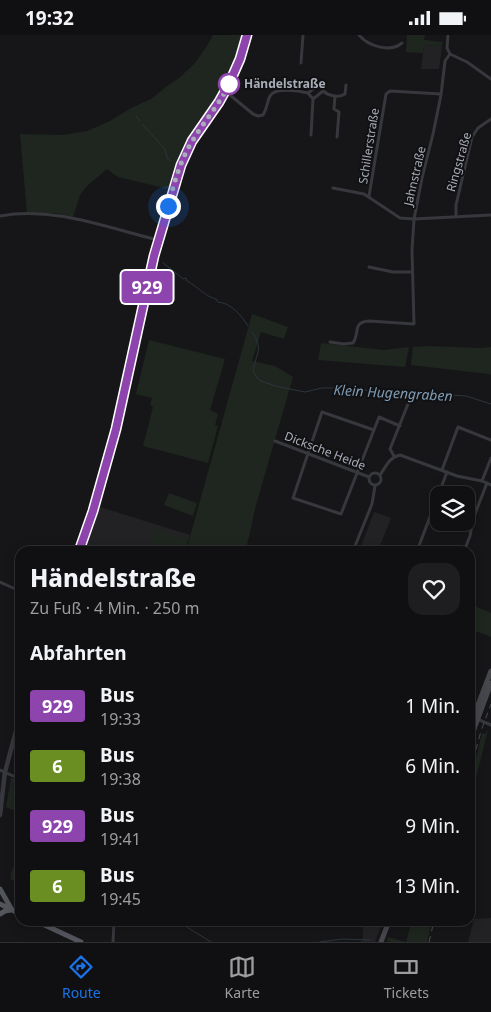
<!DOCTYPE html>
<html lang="de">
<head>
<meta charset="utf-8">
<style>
  :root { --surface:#101012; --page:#1e1e20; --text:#f1f3f6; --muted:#9c9d9f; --line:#303032; --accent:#1a73e8 }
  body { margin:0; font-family:"Noto Sans",sans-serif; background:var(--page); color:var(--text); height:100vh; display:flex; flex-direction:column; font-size:19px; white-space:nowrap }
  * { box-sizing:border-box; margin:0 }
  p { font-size:16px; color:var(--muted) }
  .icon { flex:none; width:28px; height:28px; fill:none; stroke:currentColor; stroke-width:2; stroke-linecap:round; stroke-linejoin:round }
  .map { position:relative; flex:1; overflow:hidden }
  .side { position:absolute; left:15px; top:511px; width:460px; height:380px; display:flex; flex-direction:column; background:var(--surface); border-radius:15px; box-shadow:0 2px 12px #0003,0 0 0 1px var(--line) }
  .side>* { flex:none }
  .badge { padding:0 10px; border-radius:4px; font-size:18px; line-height:32px }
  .controls { position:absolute; left:430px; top:451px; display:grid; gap:10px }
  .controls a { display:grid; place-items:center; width:45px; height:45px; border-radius:10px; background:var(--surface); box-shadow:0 2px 12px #0003,0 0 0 1px var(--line); font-size:25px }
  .you { position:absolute; width:25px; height:25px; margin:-12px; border:4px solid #fff; border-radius:50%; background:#1a73e8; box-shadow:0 0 0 8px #1a73e833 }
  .map>.badge { position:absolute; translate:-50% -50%; box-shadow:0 0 0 2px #fff }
  h2 { padding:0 15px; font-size:19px; line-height:45px }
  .round { display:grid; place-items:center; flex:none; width:52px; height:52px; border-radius:15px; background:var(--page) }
  .summary { display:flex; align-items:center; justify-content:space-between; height:85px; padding:0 15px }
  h1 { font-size:24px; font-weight:800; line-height:38px }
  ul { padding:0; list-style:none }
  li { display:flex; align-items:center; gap:15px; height:60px; padding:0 15px }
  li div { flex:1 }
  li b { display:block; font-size:19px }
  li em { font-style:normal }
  li .badge { min-width:55px; font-weight:700; text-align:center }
  .status { display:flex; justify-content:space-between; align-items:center; height:35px; padding:0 25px; background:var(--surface); direction:ltr }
  .status svg { height:14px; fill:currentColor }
  .tab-bar { display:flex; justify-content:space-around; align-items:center; height:70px; border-top:1px solid var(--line); background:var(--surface); font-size:14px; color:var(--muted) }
  .tab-bar a { display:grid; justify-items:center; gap:2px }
  .tab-bar .selected { color:var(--accent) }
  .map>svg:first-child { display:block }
</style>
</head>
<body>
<div class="status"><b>19:32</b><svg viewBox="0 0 49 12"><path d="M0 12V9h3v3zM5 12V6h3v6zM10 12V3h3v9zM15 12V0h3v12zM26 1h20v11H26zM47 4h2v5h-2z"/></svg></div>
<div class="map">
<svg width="491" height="907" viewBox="0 0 491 907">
  <rect width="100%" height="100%" fill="#161618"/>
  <path fill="#222225" d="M424,10L442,11L439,34H421Z
    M100,472L190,500L185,516H84Z
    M374,477L391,483L378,516H374L361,511Z
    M491,883V907H468L474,884Z
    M363,886H383L375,907H361L363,903Z"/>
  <path fill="#1e261f" d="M213,0H247L229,49L192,107L173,155L118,142L107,134L87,151L80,160L73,182L55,178H27L20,99L63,100L87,96L110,86L131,73L151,64L166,52L179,43L195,28L207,11Z
    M407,0H425L424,5L443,7L442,11L424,10L423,18L406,17Z
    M252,279L288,292L284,304L261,297L252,326L275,331L293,342L256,470L247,510L257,516H186Z
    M149,305L225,324L210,375L218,379L215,390L218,391L208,428L143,411L153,372L150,370L152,363L136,359Z
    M321,308L384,315L409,312L405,332L318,325Z
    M427,311L481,313L491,312V340L488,339L411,330L413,312Z
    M169,458L197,468L193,481L164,470Z
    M155,494L188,504L184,516H148Z
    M470,569L491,578V602L470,594Z
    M488,695L470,767V749L482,698L485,699Z
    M11,743L20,747V778L6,772Z
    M20,816V847L11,845V838Z
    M432,886L427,907H390L387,906L388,902L406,907L411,888Z"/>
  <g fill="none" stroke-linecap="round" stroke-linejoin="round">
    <path stroke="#2c353c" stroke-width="1" d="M136,81L140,86
      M143,90L165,114L167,123L170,126
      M163,228C170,233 176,238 183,244L186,243L187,246C197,251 206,262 216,264L218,267C231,268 241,280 248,291
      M252,297C264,314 256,318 253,336L257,343L261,346L275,351L305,357L322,353H343L349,355H365L375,357L415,358L417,359H427L439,363L453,360L466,361L491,369
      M11,744L20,748
      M177,886L211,907
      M320,907L342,904L370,905"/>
    <path stroke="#37383d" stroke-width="3" d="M359,0C368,11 390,18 402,8
      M448,0L447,13L450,19
      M450,19L467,27L491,44
      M301,28L303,0
      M321,49L324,50L323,56L313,64L308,58L318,50Z
      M225,56L253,79L258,81L263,80C267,74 267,67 270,61C275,52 300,56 308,58
      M323,56C329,61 339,63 345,59L346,50
      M335,61L334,74L339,77L337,102
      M311,100L313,64
      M333,153L364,159L400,183L414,184L491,180
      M369,161L386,59L390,56L441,59
      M0,181C54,171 107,193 158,205
      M456,181V170L472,102L478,93L491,84
      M369,232L393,237H412
      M330,307L344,309L353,308C360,298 352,287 369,286L414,289L412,215L414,184L422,143L433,99L441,60L445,26L450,19
      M322,377L374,395L341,479L293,463Z
      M374,395L379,382L400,391
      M275,406L369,442
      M394,421L390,414L408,369
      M442,435L458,392L491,405
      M369 444a6 6 0 1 1 12 0a6 6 0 1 1-12 0Z
      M380,440C386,432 389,422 400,420L457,441L482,446L491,450
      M482,446L491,423
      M353,516L372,469L375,451
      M417,516L447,437
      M464,516L470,501L473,484L487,448
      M0,547L20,556
      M470,681L491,690
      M0,735L20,744
      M113,907L114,886"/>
    <path stroke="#37383d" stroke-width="4.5" d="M79,516C93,476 106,435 116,393C136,313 148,231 173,153C178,137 183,121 191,107C203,87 218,70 229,50C237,34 242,17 247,0
      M0,780L5,737L20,681"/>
    <path stroke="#45474d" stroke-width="5" d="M470,691L491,636
      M470,705L491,648
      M381,907L389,886"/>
    <path stroke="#53555c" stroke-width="5" d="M0,854L12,875
      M0,869L20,879
      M0,879L5,876L11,875
      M36,886L81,907"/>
    <path stroke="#4a4c52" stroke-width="1" stroke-dasharray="6 5" stroke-linecap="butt" d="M470,736L481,696L491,669
      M429,907L434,886"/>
  </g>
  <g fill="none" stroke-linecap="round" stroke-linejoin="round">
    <defs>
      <path id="line" d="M79,516L93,476L116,394L154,221L181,130L192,106L219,67L229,49L240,24L247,0"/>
    </defs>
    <use href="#line" stroke="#fff" stroke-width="11"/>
    <use href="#line" stroke="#8e44ad" stroke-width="8"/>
    <path stroke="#a8adb8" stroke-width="5" stroke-dasharray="0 9" d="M168,171C174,149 180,125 193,105C204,86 220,69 229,49"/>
  </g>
  <circle fill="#fff" stroke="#8e44ad" stroke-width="2.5" cx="229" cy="49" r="10"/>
  <g text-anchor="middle" stroke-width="4" stroke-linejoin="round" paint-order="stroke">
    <g font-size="12" font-weight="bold" fill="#a8adb8" stroke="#111113" text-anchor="start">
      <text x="244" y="53">Händelstraße</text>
    </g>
    <g font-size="12" fill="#a8adb8" stroke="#111113">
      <text transform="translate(369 111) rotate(-81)" y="4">Schillerstraße</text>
      <text transform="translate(459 127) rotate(-74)" y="4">Ringstraße</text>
      <text transform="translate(415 141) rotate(-77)" y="4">Jahnstraße</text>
      <text transform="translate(325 416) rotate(21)" y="4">Dicksche Heide</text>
    </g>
    <g font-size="14" font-style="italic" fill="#7f9bb3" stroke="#111113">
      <text transform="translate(393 358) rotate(3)" y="5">Klein Hugengraben</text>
    </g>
  </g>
</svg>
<div class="controls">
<a><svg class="icon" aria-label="layers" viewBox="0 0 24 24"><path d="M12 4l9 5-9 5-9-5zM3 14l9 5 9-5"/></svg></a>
</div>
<div class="you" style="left:168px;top:171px"></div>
<b class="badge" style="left:147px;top:252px;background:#8e44ad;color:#fff">929</b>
<section class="side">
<div class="summary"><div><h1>Händelstraße</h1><p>Zu Fuß · 4 Min. · 250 m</p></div><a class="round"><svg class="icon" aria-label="heart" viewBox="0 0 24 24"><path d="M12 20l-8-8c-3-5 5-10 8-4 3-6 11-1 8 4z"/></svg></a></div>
<h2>Abfahrten</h2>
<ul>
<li><span class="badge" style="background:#8e44ad;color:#fff">929</span><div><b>Bus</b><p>19:33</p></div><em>1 Min.</em></li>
<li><span class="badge" style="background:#6b8e23;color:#fff">6</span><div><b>Bus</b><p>19:38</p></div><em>6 Min.</em></li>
<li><span class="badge" style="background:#8e44ad;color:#fff">929</span><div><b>Bus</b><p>19:41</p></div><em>9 Min.</em></li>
<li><span class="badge" style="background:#6b8e23;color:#fff">6</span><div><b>Bus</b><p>19:45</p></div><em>13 Min.</em></li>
</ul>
</section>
</div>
<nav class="tab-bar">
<a class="selected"><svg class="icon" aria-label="directions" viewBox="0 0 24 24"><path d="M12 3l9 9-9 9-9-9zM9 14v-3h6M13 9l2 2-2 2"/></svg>Route</a>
<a><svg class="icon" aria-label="map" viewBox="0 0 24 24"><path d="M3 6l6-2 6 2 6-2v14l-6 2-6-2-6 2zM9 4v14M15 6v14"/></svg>Karte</a>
<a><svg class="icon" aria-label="tickets" viewBox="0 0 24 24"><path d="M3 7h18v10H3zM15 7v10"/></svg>Tickets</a>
</nav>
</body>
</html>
